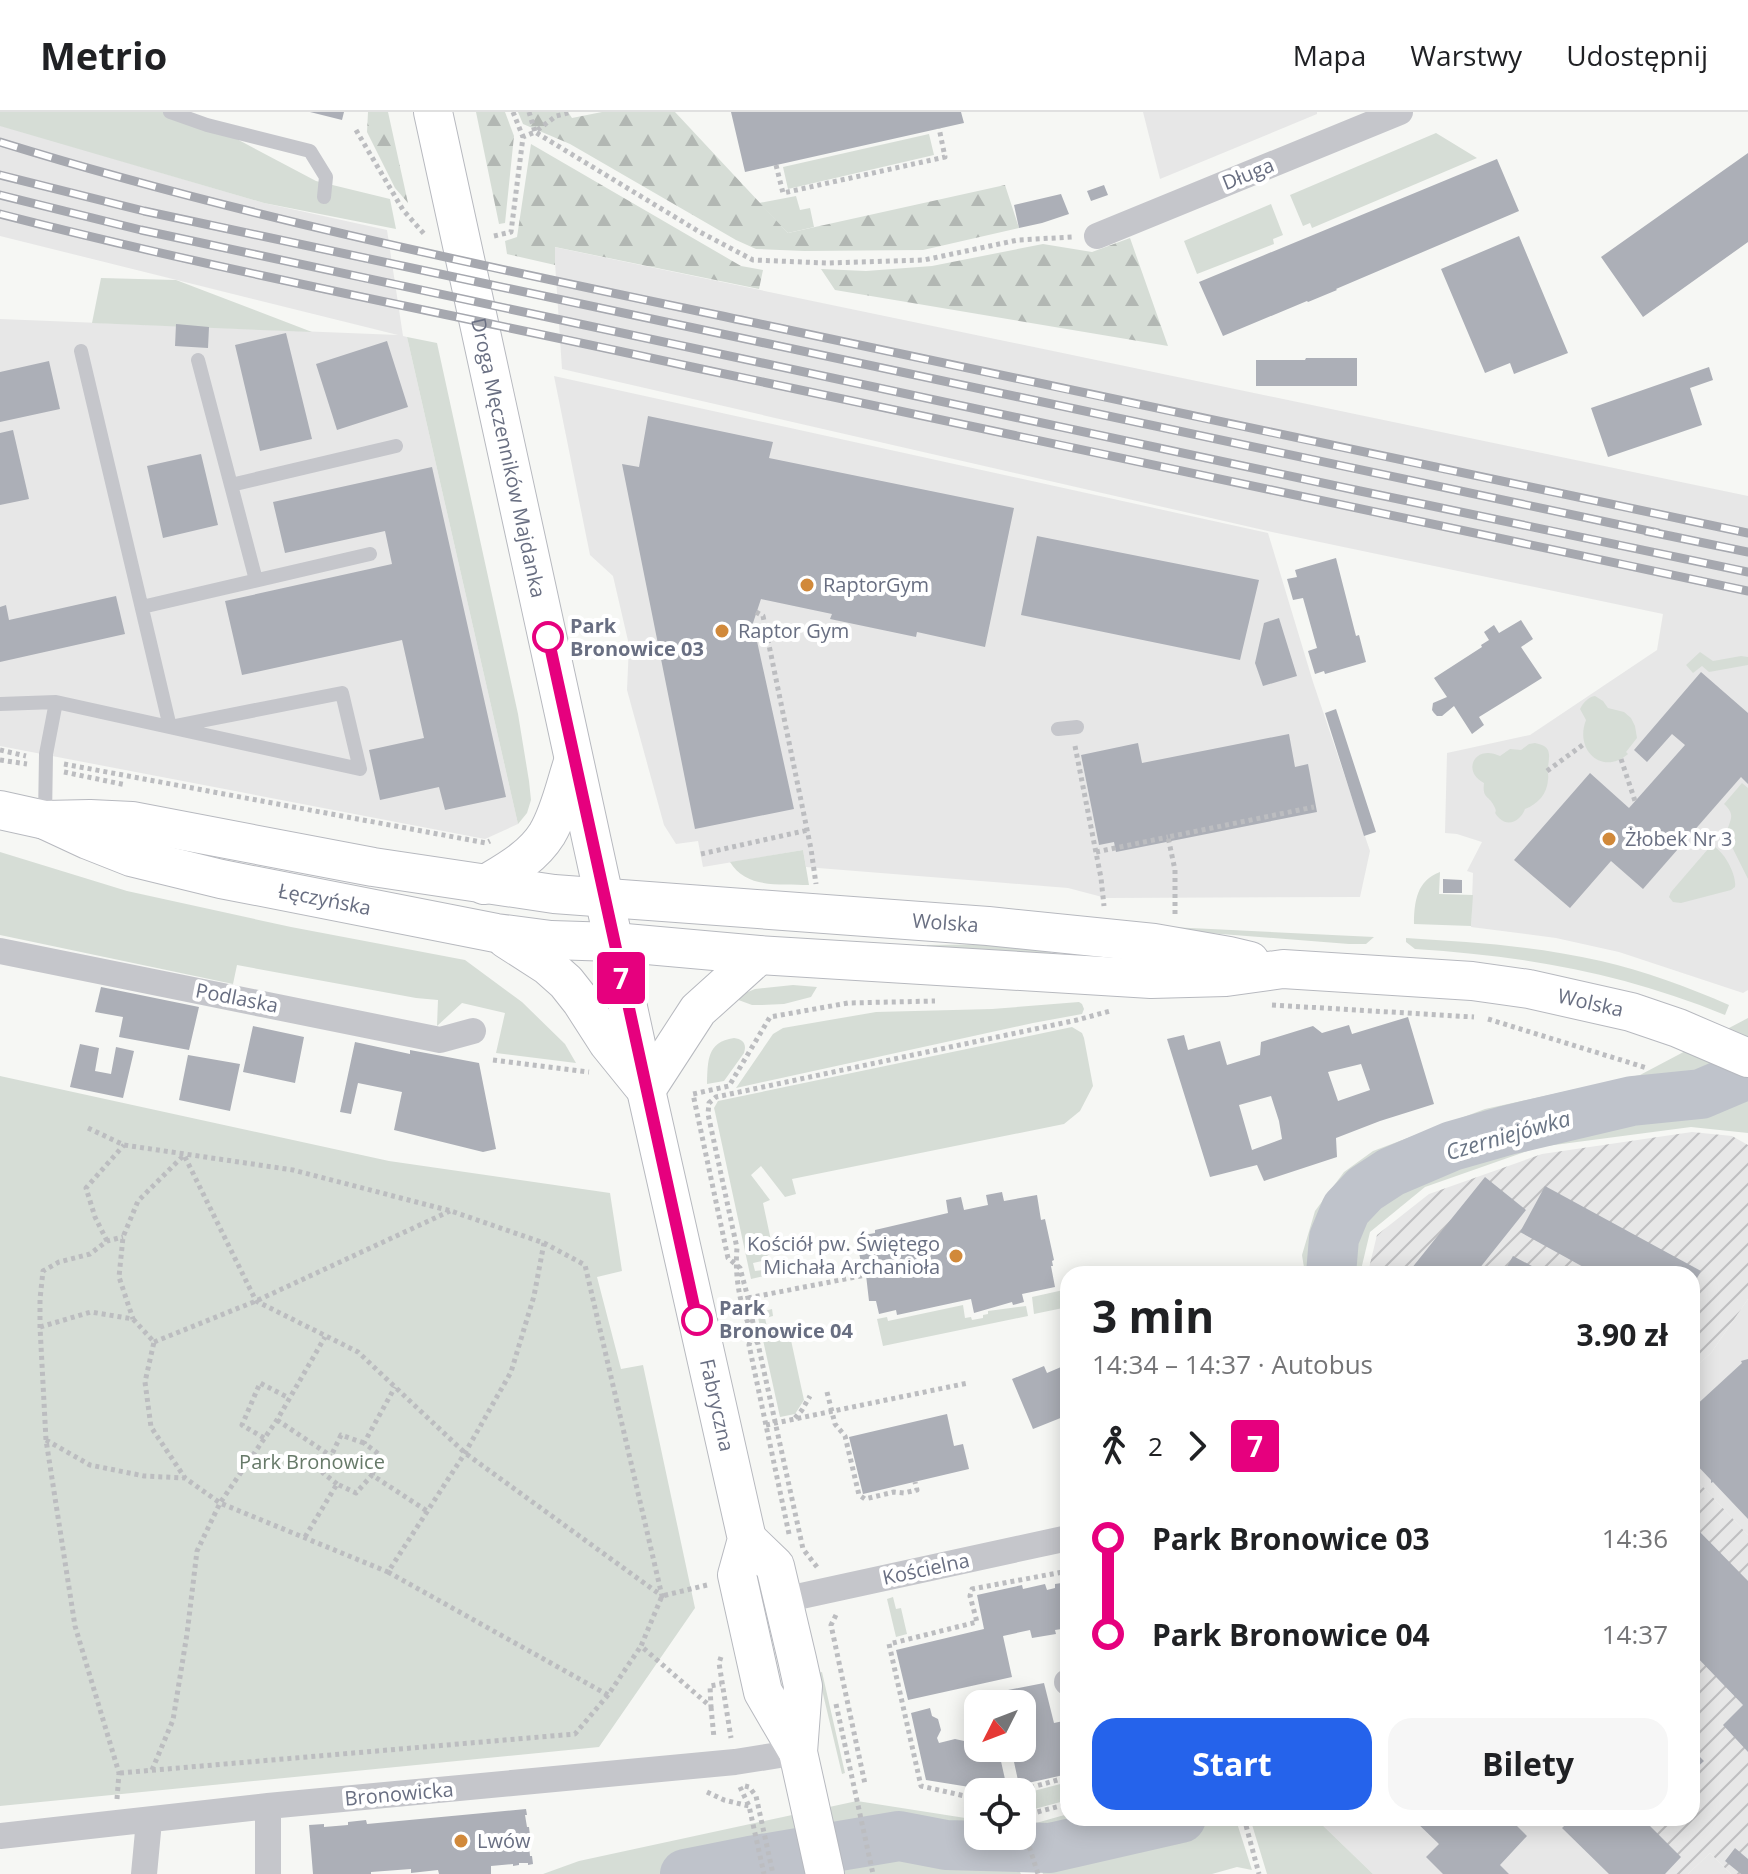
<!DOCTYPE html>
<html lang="pl">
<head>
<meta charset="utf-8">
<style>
  :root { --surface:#fff; --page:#f6f6f6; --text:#202124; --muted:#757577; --line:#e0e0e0; --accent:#2563eb }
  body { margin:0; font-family:"Open Sans",sans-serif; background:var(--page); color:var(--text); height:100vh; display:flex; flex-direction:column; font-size:30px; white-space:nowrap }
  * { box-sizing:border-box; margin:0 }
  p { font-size:26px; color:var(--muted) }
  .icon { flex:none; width:44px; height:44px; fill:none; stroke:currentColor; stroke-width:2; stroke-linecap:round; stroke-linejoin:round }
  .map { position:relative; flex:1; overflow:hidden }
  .panel { position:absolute; left:1060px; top:1154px; width:640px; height:560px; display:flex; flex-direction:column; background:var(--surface); border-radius:24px; box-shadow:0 4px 20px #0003 }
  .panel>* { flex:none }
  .badge { padding:0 16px; border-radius:6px; font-size:28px; line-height:52px }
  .needle { width:52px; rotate:228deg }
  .tools { position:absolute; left:964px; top:1578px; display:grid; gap:16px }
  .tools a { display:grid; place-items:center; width:72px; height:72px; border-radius:16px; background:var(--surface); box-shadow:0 4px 20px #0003; font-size:40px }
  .map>.badge { position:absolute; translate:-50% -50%; box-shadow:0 0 0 4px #fff }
  .legs { display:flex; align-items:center; gap:12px; height:88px; padding:0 32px; font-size:26px }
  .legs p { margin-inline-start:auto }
  .head { display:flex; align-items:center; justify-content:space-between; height:136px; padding:0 32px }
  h1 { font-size:44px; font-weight:700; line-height:60px }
  .button { display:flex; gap:16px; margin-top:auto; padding:16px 32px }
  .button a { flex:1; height:92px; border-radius:24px; background:var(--accent); color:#fff; font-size:32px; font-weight:700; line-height:92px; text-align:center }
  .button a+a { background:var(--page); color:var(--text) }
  ul { padding:0 32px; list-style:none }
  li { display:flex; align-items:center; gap:28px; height:96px; font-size:30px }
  li i { display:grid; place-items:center; width:12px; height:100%; margin:0 10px; background:currentColor }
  li i::after { content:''; width:20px; height:20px; margin:-10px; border:6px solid; border-radius:50%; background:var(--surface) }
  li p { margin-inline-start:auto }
  li:first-child i { background:linear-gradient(#0000 50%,currentColor 0) }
  li:last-child i { background:linear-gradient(currentColor 50%,#0000 0) }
  header { display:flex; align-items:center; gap:48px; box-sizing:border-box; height:112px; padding:0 40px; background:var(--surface); border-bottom:2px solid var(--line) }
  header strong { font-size:38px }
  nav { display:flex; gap:44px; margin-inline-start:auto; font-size:28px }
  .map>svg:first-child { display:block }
</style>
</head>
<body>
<header>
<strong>Metrio</strong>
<nav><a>Mapa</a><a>Warstwy</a><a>Udostępnij</a></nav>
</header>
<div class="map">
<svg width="1748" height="1762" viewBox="0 0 1748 1762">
  <defs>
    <pattern id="industrial-furrows" width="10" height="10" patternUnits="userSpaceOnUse" patternTransform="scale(2)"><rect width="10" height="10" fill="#e7e7e7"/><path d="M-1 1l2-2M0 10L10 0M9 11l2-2" fill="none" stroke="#bfbfc1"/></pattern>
    <pattern id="forest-firs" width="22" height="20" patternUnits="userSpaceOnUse" patternTransform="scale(2)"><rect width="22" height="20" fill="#d6ddd6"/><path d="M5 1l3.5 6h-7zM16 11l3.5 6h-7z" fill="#b2b7b3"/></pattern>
  </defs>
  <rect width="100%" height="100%" fill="#f6f7f4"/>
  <path fill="#e7e7e7" d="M1143,0H1317V2L1160,67Z
    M0,13L264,91L387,118L403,224L407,225L518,712L485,727L0,634V207L398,223L0,124Z
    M554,135L1748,384V878L1743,881L1619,840L1556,826L1471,815L1473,761L1467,759L1482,730L1457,722L1445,721L1447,641L1530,623L1657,538L1663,502L1272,420L562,257Z
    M554,264L1268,421L1313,570L1370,739L1360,785L1106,786L1068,776L806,755L803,738L703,755L698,729L676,732L664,713L627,578L629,533L613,464L590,443Z
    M1748,1187V1423L1692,1363V1258L1711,1241Z
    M1315,1706H1583L1640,1762H1373Z
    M1710,1741L1731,1762H1688Z"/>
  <path fill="url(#industrial-furrows)" d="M1692,1020L1732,1024L1748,1033V1187L1711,1241L1692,1258V1162H1369V1156L1377,1123L1429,1082L1542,1042Z
    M1692,1363L1748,1423V1762H1731L1710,1741L1688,1762H1640L1583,1706H1692Z"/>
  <path fill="#d6ddd6" d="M0,0H172L233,25L316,69L390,87L396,117L264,91L0,14Z
    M1436,21L1477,46L1312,116L1310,111L1303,114L1290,83Z
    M929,22L934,43L788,77L783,55Z
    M796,84L800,98L810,96L814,115L788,121L759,91Z
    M1271,92L1283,123L1273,127L1274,132L1197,162L1184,129Z
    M101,166L176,168L312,220L92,211Z
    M407,225L437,231L518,602L529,669L531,688L527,701L518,712Z
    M1700,540L1713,549L1741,544L1748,545V553L1709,560L1702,554L1693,561L1686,553Z
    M1595,584L1603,589L1608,596L1624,600L1631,606L1635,614L1637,626L1626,640L1628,642C1603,664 1574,639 1586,608L1580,597C1583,591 1588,585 1595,584Z
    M1535,631C1551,634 1550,641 1548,655C1547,662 1549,661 1548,668C1547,682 1538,692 1525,697C1521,708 1509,716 1499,706C1491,697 1499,703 1494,694C1489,683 1482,687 1484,671C1461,659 1475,632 1500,644L1510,637L1521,638L1529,632Z
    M1742,671L1748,676V767L1726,723C1729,708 1737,704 1724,692Z
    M1713,734C1724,739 1737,763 1735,775L1731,778L1681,791L1673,790L1669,785L1671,780L1708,737Z
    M803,738L809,773C781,772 746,777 730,750Z
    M0,740L127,779L291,815L465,848L522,890L565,932L576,951L496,941L505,901L462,891L437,914L438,888L416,886L237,853L233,872L0,823Z
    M1440,760L1439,782L1473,783L1471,814L1414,812C1414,790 1417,768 1440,760Z
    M1170,815L1374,825L1366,832H1349L1170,818Z
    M1406,826C1471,830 1537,834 1601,849C1644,859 1688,875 1729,893L1725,903C1622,861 1525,844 1415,837L1406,830Z
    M1011,832L1050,839L1051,841L1047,843L926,839L927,833Z
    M793,873L817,875L811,885L784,892L762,893H752L733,886L755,877Z
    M1079,890L1082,892L1084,897L1082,902L1033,911L736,976L773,922L783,916L876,900L992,897Z
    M1748,906V1021L1691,1015L1539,1035L1425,1075L1370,1120L1360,1162H1305L1302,1143L1315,1099L1344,1060L1373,1039L1485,997L1640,963Z
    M1072,915L1082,921L1084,926L1093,974L1080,999L1064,1012L792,1067L796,1082L785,1085L761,1054L751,1063L770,1088L763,1091L773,1138L762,1149L753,1151L755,1159L763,1158L764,1164L751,1167L715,1000L714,996L718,989Z
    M734,926C743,927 747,932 744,941L724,969L707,972C708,950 706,930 734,926Z
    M0,964L389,1049L610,1081L622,1159L597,1165L621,1257L643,1253L695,1496L599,1635L0,1694Z
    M1068,1177V1187L1063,1196L1034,1202L1032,1185Z
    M963,1193L965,1206L971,1205L972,1208L983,1206V1203L988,1202V1199L1026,1194L1028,1204L883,1234L877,1207L887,1205L888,1209Z
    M772,1197L773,1204L765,1206L767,1215L775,1214L789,1219L804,1288L795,1302L780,1305L757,1201Z
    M893,1485L896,1497L901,1496L907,1522L896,1525L887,1487Z
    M822,1560L845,1661L842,1662L818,1561Z
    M1068,1670V1688L1027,1699L1022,1682Z
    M857,1689L978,1708V1724H1022V1715L1068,1702V1706H1240L1236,1708L1252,1758L1237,1755L1212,1762H1043L1040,1754L1019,1758L1021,1762H543L579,1749Z
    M1250,1706H1315L1373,1762H1267Z"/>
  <path fill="url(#forest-firs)" d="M368,0H388L408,91L395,76L367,20Z
    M476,0H505L514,24L505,111L499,112Z
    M518,0H568L572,6L602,0H675L788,121L1005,73L1019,116L923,138L804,139L756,137L736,128L570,32L523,12Z
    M531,32L741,154L763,158L759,177L555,135V153L507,142L505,129L517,125Z
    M1130,126L1168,234L835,178L821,157L866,159L932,154L1043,132L1092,140Z"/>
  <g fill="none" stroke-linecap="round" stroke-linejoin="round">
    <path stroke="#bfc3cb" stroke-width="50" d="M1331,1162L1334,1126L1346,1097L1365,1077L1391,1060L1452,1034L1508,1018L1632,989L1701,982L1748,962
      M685,1762L750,1749L899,1724L946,1733L1050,1736L1181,1706"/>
  </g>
  <path fill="#acafb7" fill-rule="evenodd" d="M310,0H344L342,8Z
    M731,0H961L964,11L745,60Z
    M1748,41V130L1643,205L1601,145Z
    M1497,47L1519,99L1336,177L1337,178L1308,190L1307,189L1223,224L1199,170Z
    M1104,73L1108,83L1091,89L1087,79Z
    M1061,82L1069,102L1042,111L1019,116L1014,93Z
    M1519,124L1568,241L1514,262L1510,251L1485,261L1441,157Z
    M176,212L209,215L208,236L175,234Z
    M286,221L312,327L260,339L235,233Z
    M387,229L408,295L337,318L316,252Z
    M1306,246H1357V274H1256V248H1305Z
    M49,249L60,297L0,310V260Z
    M1709,255L1713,268L1690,276L1702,313L1608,345L1591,296Z
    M648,304L773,330L769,346L1014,396L985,535L917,520L916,525L830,507L832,502L761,487L753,511L794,697L695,717L622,352L639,355Z
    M13,318L29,387L0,393V321Z
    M201,342L218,413L163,426L147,354Z
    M432,355L506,685L445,698L439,675L380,688L369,638L424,626L402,528L242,563L225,489L392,452L385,419L285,441L273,390Z
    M1037,424L1259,468L1240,548L1021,503Z
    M1336,446L1356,524L1359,523L1366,550L1325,562L1324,559L1315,562L1308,539L1317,536L1303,486L1293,488L1287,467L1297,465L1295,458Z
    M116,484L125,522L0,550V495L6,493L9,508Z
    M1279,506L1297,564L1263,574L1255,551L1264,511Z
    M1521,508L1533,527L1521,535L1542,566L1479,605L1484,613L1472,622L1454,594L1442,604H1437L1434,601L1432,598L1433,591L1447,585L1434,566L1482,535L1481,533L1489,528L1484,520L1494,513L1499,521Z
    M1701,560L1748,601V672L1741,665L1643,777L1611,749L1570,796L1514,748L1590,661L1629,696L1685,633L1672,622L1647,650L1634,638Z
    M1336,597L1376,720L1364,724L1325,601Z
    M1289,622L1295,655L1308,652L1317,700L1116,740L1114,730L1099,733L1081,643L1138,631L1142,651Z
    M1443,767L1462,768V781H1443Z
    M101,875L199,895L189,938L119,925L123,905L95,900Z
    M1408,905L1434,992L1380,1009L1336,1026L1337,1045L1264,1069L1257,1053L1210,1065L1167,927L1184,923L1188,938L1220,929L1227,953L1260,943L1261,930L1313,914L1322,921L1349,913L1352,922ZM1361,952L1370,978L1338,989L1328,960ZM1271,984L1279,1009L1282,1027L1252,1038L1239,993Z
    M253,914L304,925L295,971L243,960Z
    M355,930L410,942V938L479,951L496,1037L483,1040L394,1018L402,980L358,971L351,1002L340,1000Z
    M80,932L99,936L95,959L111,962L116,935L134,939L123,986L70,975Z
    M188,943L240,952L230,999L179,988Z
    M1485,1065L1526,1098L1475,1162H1407Z
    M1545,1074L1701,1159L1692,1175V1162H1596L1520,1120Z
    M1002,1080L1004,1089L1037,1083L1041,1108L1045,1107L1054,1148L1052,1149L1053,1154H1051L1055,1175L1022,1182L1024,1190L1013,1193L1012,1190L974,1201L971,1187L897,1203L896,1198L879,1202L876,1189H869L866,1163L864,1154L862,1155L859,1141L865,1137L863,1127H860L859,1124L875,1121V1118L948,1101L946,1088L961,1085L964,1098L988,1093L986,1083Z
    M1513,1144L1547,1162H1503Z
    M1748,1247V1407L1713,1370L1711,1371V1368L1692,1348V1297L1742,1251L1741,1249Z
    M1068,1252V1303L1033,1317L1012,1267L1044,1254L1047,1261Z
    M947,1302L954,1334L963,1332L969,1357L863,1382L849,1325Z
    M1692,1403L1699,1411L1695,1415L1748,1469V1640L1723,1613L1743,1593L1692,1540Z
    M1068,1470V1516L1055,1518L1056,1522L1032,1526L1030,1518L1003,1524L1012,1565L908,1588L896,1538L984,1517L977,1483L1022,1473L1023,1477L1045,1472L1047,1478L1055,1476V1472Z
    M1044,1571L1054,1611L1068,1608V1662L1019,1673L1011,1636H1022V1592H1000L998,1580Z
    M930,1596L932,1604L938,1607L941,1618L937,1626L939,1631L955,1627L978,1632V1636H998L1007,1676L994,1679L926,1668L911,1601Z
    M1692,1637L1704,1649L1692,1660Z
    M526,1697L527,1703H525L527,1715H529L531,1733H529L530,1744H532L533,1752L528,1753V1751H519V1753L513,1754V1752L491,1754V1762H439L438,1758L411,1761V1757L371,1760V1762H313L309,1713L324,1712V1715L348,1713V1710L366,1708L367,1712Z
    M1409,1706H1509L1527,1724L1500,1753L1509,1762H1443L1426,1745L1439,1732L1414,1708L1413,1710Z
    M1572,1706H1642L1681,1745L1665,1762H1609L1562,1716Z
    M1735,1736L1748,1747V1762H1741L1725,1749Z"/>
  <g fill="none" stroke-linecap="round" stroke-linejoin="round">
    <defs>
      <g id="secondary">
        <path id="s1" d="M433,0L646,978L747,1427L737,1463L763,1580L798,1640"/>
        <path id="s2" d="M0,698L45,708L90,707L132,709L373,755L554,782L988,814L1154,831L1229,844L1250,849"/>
        <path id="s3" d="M45,708L88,728L131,745L221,767L496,821L551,828L614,830L759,843L1151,867L1226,865L1283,857L1472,869L1529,877L1631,900L1678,916L1748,946"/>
        <path d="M484,773C507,759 532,746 547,722C560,700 565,674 573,650"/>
        <path d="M506,827L548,854L566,870L581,889L608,931L642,973"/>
        <path d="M646,978L698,898L759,843"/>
        <path d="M747,1427L775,1454L797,1547L803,1574L798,1640L825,1762"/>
      </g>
    </defs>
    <use href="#secondary" stroke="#b7b9bf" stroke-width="40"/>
    <path stroke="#bcbdc0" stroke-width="5" stroke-dasharray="4 4" stroke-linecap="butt" d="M513,0L523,25
      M529,0L535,20L556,4L572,0
      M356,18L403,98L425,123
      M776,53L783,81L945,45L939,16
      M494,124L511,120L523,25L535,20L698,119L753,148L827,151L924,148L1018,128L1072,125
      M756,500L763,504L811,737L816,772
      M1075,634L1101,766L1104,794
      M0,638L26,644
      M1621,647L1635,689
      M0,648L27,652
      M64,652L486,731L490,729
      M1547,659L1584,632
      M64,660L126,673
      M1096,740L1168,725
      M701,742L808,718
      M1175,802V758L1168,725L1314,695
      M1272,893L1474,905
      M1488,907L1647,956
      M493,948L589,960
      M88,1016L124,1033L293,1058L451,1099L544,1131L585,1153L662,1484L465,1341L358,1240L256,1189L184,1043L138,1089L123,1125L119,1165L133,1207
      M107,1129L95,1105L86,1076L124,1033
      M748,1186L866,1163
      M40,1215L91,1200L133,1207L154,1230L145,1270L151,1315L185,1366
      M154,1230L256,1189L450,1099
      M827,1280L835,1312L845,1324L859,1383L865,1387L894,1380L904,1381L917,1378L915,1370
      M795,1306L802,1298L810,1284
      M277,1308L331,1344
      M766,1313L968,1271
      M264,1326L242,1313L260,1271L289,1286
      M46,1328L90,1353L144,1364L185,1366L220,1391L388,1460L465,1341L511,1260L534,1184L544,1131
      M372,1363L380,1343L364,1331L395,1275
      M337,1372L323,1361L341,1323L364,1331
      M789,1422L749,1233L754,1216L748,1186L740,1156L728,1146L693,982L729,974L770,905L848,891L935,889
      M305,1425L337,1372L356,1381L372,1363L427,1399
      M817,1455L803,1437L758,1232C742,1204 734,1169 737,1136L708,1002L709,991L716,985L1077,908L1110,899
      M388,1460L608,1583
      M707,1473L662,1484L641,1534L711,1595L710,1574L721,1572
      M836,1503L831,1513L865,1672
      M721,1545L719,1551L731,1626
      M836,1592L873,1762
      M711,1595L714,1626
      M152,1658L173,1608L187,1522L197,1439L220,1391L277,1308L325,1225
      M120,1661L575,1622L608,1583L641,1534
      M745,1674L749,1675L756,1684L773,1762
      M740,1675L749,1694L764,1762
      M707,1680L724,1688L749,1694
      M1015,1680L1068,1665
      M117,1687L119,1661L75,1514L46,1328L40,1215V1187L43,1159L59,1150L90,1142L107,1129L123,1125
      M978,1687L921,1674L889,1532L977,1510L970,1484L972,1477L1068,1459
      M1022,1704L1023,1715L1038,1762
      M1022,1704L1068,1692
      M1244,1706L1259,1762"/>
    <path stroke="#c5c6cb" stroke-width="14" d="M170,0L207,13L310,39L326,65L324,85
      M198,248L256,468
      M231,373L396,334
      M142,495L370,442
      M0,592L56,590
      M1058,617L1077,615
      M45,706L46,642L56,590L360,657L342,581L170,615L81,239"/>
    <path stroke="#c5c6cb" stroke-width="26" d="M1097,124L1400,0
      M0,839L440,928L473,919
      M783,1488L1068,1426
      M1067,1570H1068
      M268,1694V1762
      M0,1724L268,1694L735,1650L798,1640
      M144,1762L149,1709"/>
    <use href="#secondary" stroke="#fff" stroke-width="38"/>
    <defs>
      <path id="rail" d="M0,30C255,109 518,161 779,216C1102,285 1425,353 1748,421
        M0,63L144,99L1658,421
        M0,83L141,118L1360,379L1748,460
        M0,102C229,161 462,204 692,255L1748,479
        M1646,419L1748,440"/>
    </defs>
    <use href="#rail" stroke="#a6a8af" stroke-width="9"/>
    <use href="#rail" stroke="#fff" stroke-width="6" stroke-dasharray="18" stroke-linecap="butt"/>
  </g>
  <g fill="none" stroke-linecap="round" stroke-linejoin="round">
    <defs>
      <path id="line-1" d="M548,525L697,1208"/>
    </defs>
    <use href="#line-1" stroke="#fff" stroke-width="18"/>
    <use href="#line-1" stroke="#e6007e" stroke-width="12"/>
  </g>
  <g fill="#d1893a" stroke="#fff" stroke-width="3">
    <circle cx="807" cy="473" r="8"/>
    <circle cx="722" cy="519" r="8"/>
    <circle cx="1609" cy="727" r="8"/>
    <circle cx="956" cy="1144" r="8"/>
    <circle cx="461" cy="1729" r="8"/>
  </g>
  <g fill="#fff" stroke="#e6007e" stroke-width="4">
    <circle cx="548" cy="525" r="14"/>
    <circle cx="697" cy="1208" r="14"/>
  </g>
  <g text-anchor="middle" stroke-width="8" stroke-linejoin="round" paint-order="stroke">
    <g font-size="20" fill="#696f82" stroke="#fff">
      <text transform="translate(1248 62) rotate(-22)" y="7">Długa</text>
      <text dy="7" stroke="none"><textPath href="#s1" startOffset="354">Droga Męczenników Majdanka</textPath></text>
      <text dy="7" stroke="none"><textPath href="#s3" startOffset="292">Łęczyńska</textPath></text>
      <text dy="7" stroke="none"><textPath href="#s2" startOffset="954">Wolska</textPath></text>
      <text transform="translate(237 886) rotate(11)" y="7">Podlaska</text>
      <text dy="7" stroke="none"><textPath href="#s3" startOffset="1566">Wolska</textPath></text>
      <text dy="7" stroke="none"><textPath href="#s1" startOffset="1324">Fabryczna</textPath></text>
      <text transform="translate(926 1457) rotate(-12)" y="7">Kościelna</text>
      <text transform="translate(399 1682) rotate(-5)" y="7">Bronowicka</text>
    </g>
    <g font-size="20" fill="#696f82" stroke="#fff" text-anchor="start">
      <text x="823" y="480">RaptorGym</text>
      <text x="738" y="526">Raptor Gym</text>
      <text x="1625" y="734">Żłobek Nr 3</text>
      <text x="940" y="1139" text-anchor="end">Kościół pw. Świętego<tspan x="940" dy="23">Michała Archanioła</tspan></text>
      <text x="477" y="1736">Lwów</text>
    </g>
    <g font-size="20" font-weight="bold" fill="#696f82" stroke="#fff" text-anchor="start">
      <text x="570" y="521">Park<tspan x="570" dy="23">Bronowice 03</tspan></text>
      <text x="719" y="1203">Park<tspan x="719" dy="23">Bronowice 04</tspan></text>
    </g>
    <g font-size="20" fill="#677a69" stroke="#fff">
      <text x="312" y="1357">Park Bronowice</text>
    </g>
    <g font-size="22" font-style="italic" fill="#6a7585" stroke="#fff">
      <text transform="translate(1508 1023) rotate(-16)" y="8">Czerniejówka</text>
    </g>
  </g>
</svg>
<div class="tools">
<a><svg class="needle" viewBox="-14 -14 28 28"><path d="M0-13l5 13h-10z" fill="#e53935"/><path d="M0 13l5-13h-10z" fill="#757577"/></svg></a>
<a><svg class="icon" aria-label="locate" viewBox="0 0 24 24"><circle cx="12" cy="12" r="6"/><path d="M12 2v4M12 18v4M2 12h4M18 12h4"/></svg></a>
</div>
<b class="badge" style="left:621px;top:866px;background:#e6007e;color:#fff">7</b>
<section class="panel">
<div class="head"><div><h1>3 min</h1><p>14:34 – 14:37 · Autobus</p></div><b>3.90 zł</b></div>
<div class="legs"><svg class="icon" aria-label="walk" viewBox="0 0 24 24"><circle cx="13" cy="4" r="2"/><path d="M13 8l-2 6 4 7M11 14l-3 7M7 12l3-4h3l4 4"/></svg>2<svg class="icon" aria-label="forward" viewBox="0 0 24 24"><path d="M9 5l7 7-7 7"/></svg><b class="badge" style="background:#e6007e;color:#fff">7</b></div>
<ul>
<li><i style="color:#e6007e"></i><b>Park Bronowice 03</b><p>14:36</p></li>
<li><i style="color:#e6007e"></i><b>Park Bronowice 04</b><p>14:37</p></li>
</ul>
<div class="button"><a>Start</a><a>Bilety</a></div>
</section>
</div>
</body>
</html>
